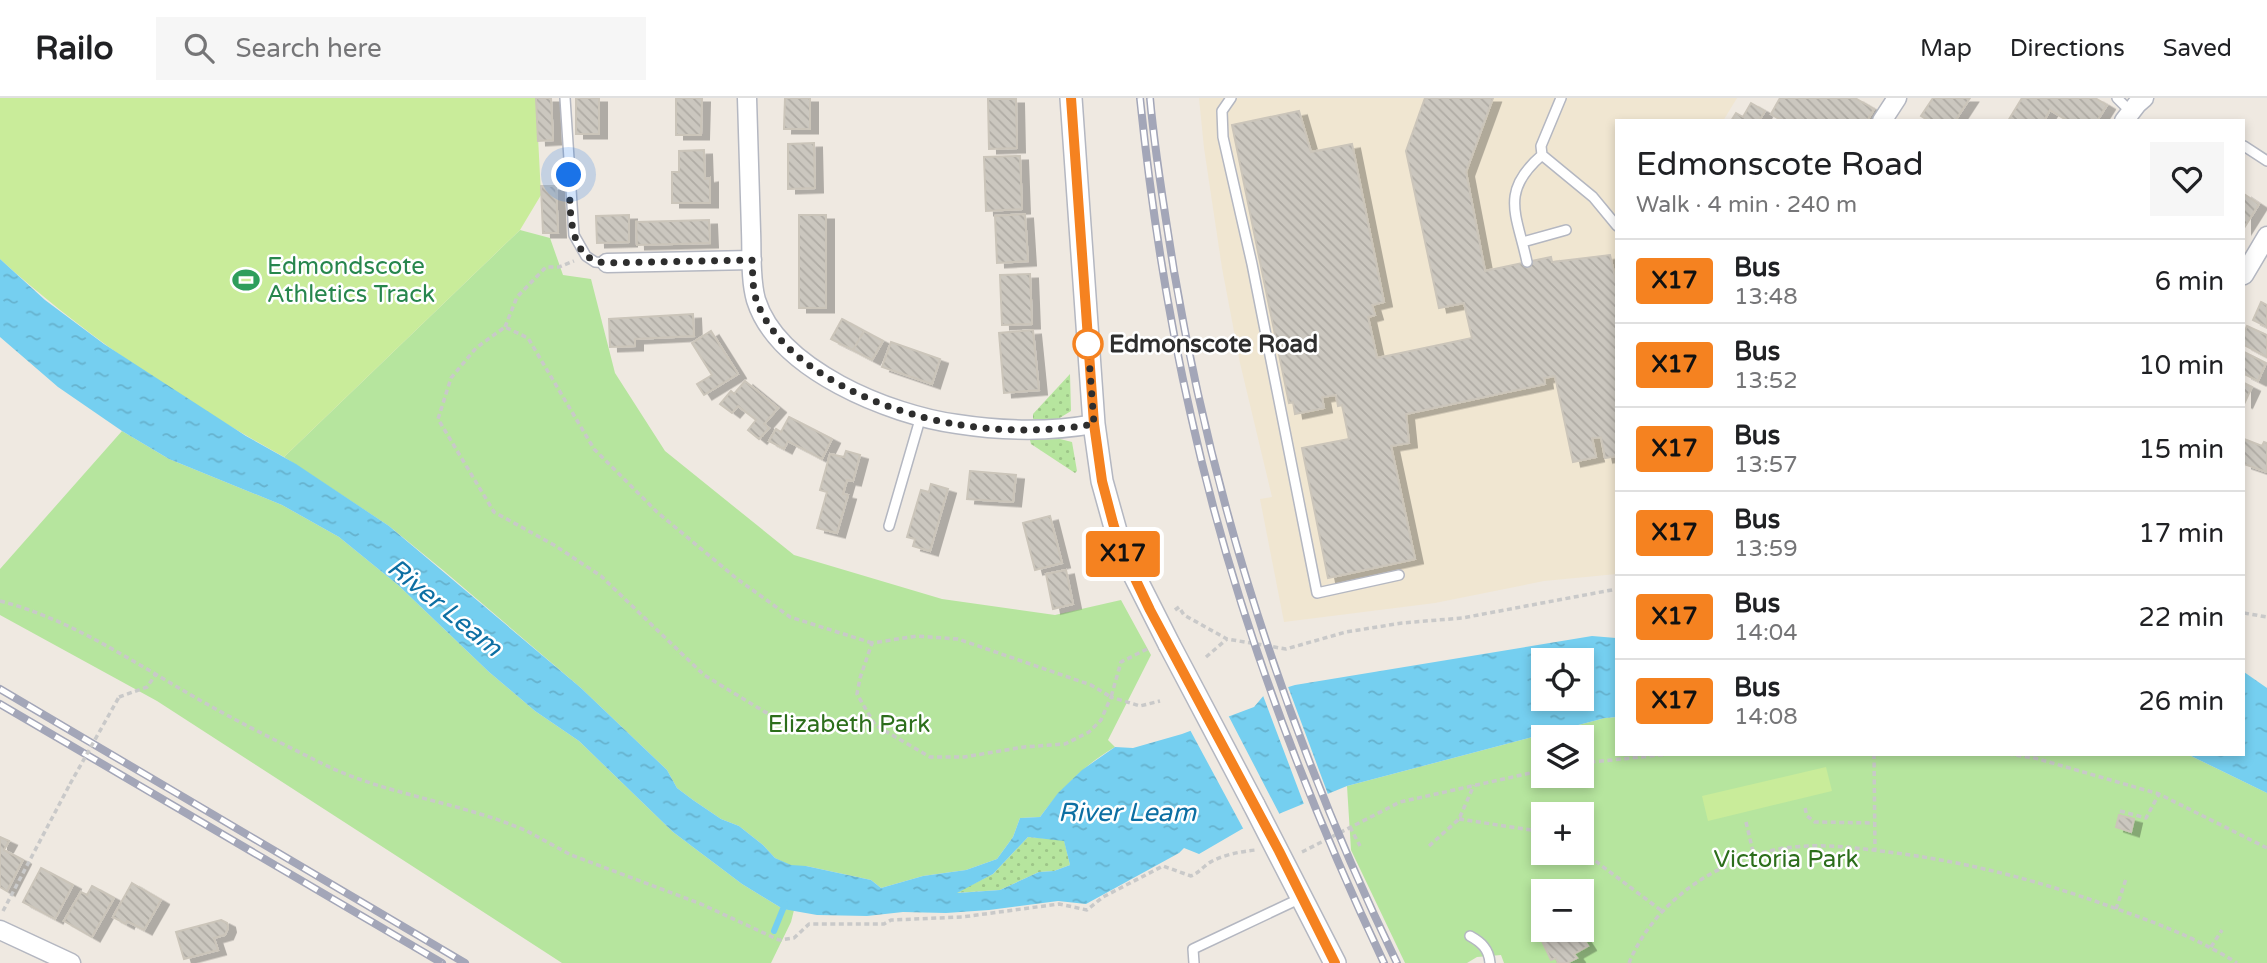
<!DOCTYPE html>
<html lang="en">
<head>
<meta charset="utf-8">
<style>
  :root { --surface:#fff; --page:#f6f6f6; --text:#202124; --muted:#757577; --line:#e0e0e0 }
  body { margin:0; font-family:"Varela Round",sans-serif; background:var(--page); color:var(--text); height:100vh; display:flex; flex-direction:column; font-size:26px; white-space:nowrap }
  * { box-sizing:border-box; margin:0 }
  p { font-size:23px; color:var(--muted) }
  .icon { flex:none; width:38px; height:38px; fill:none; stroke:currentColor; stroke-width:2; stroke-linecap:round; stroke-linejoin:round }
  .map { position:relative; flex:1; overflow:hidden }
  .drawer { position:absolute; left:1615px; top:21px; width:630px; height:637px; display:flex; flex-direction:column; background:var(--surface); border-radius:0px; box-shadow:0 4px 10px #0003 }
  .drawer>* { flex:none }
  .badge { padding:0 14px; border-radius:5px; font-size:24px; line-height:46px }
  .fabs { position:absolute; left:1531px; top:550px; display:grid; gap:14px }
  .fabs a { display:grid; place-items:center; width:63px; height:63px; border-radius:0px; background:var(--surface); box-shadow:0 4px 10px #0003; font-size:35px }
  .you { position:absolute; width:35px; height:35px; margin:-18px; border:5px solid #fff; border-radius:50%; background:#1a73e8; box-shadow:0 0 0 10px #1a73e833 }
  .map>.badge { position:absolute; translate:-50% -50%; box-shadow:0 0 0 4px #fff }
  .round { display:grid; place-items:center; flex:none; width:74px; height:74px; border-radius:0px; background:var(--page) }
  .head { display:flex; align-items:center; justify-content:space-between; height:119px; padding:0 21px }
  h1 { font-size:33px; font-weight:600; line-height:52px }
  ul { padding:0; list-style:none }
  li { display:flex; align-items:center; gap:21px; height:84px; padding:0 21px; border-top:2px solid var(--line) }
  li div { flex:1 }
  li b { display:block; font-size:26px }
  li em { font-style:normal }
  li .badge { min-width:77px; font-weight:700; text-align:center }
  header { display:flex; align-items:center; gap:42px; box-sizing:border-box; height:98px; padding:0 35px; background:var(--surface); border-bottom:2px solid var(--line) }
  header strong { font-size:33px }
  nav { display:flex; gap:38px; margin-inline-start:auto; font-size:24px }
  .search { width:490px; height:63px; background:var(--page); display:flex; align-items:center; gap:18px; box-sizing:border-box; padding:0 24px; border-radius:0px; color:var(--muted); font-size:26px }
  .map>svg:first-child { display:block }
</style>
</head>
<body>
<header>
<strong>Railo</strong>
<div class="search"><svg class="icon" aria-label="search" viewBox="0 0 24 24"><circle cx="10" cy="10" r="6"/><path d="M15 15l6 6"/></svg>Search here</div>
<nav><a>Map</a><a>Directions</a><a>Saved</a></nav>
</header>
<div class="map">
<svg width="2267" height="865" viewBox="0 0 2267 865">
  <defs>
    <pattern id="grass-dots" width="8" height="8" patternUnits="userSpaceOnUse" patternTransform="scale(1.75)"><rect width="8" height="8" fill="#b6e59e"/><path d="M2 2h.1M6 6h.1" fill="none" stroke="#9dc588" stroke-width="1.8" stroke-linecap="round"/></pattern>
    <pattern id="water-ripples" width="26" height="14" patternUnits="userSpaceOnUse" patternTransform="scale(1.75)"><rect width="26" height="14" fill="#75cff0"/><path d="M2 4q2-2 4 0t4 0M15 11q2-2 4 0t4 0" fill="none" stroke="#66b2ce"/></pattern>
    <pattern id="building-back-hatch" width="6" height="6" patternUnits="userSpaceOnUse" patternTransform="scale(1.75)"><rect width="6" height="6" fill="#cbc7bf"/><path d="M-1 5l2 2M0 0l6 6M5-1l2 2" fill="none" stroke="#afaba4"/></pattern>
    <filter id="shadow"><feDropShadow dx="8" dy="4.5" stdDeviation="0" flood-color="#0004"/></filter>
  </defs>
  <rect width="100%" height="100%" fill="#efe9e1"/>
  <path fill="#f0e6d1" d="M1199,0H1737L1723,23H1617V476L1544,483L1435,505L1284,524L1260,401L1272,399L1240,265L1222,170L1204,50Z"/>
  <path fill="url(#grass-dots)" d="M1070,276L1071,313L1058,321H1033V316Z
    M1060,341L1072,344L1077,373L1075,375L1031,346L1030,342Z
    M1028,739L1064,742L1070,767L1054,773L1039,774L1000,792L955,795L993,776Z"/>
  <path fill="#b6e59e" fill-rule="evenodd" d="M520,132L550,140L563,177L591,181L615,275L665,353L794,457L942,501L1055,517L1121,502L1151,557L1108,642L1115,649C1084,667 1061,691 1040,719L1020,720L1013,739L997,761L966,772L923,778L881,790L871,782L806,768H791L775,760L763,747L739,728L721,721L693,702L677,690L667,672L581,590L444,473L389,428L284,359Z
    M122,333L169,361L282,407L339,439L398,487L489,574L535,613L579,643L673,734L742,786L783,811L794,812L791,824L771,865H562L157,603L0,517V471Z
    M1617,619V656H2187L2267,695V865H1504L1501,857L1477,859L1467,865H1405L1351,752L1347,688L1605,620ZM1544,639H1582V677H1544ZM1544,716H1582V754H1544ZM1544,793H1582V831H1544Z"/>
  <path fill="#c9ec9a" d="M0,0H536L541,97L520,132L284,359C183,303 86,239 0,161Z
    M1826,669L1832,693L1708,723L1702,698Z"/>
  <path fill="url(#water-ripples)" fill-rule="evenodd" d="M0,161L45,202L104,246L246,338L296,366L389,428L581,590L667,672L677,690L693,702L721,721L739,728L763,747L775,760L791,767L806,768L871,782L881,790L923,778L966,772L997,761L1013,739L1020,720L1040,719L1058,695L1082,672L1115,649L1133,650L1182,636L1254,609L1265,596L1295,587L1592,538L1616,540L1617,619L1605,620L1347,688L1242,731L1199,756L1184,750L1179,755L1086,806L1058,803L989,812L946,815L903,814L867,818L817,817L783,811L742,786L673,734L579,643L535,613L489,574L398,487L339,439L282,407L169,361L122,333L58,289L0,239ZM1544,562H1582V600H1544ZM1028,739L1064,743L1070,767L1054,773L1039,774L1000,792L957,795L993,776Z
    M2244,574L2267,590V695L2187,656H2244Z"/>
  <path fill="#efe9e1" d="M1287,586L1329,699L1305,709L1262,595Z
    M1227,615L1281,719L1245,734L1189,630Z"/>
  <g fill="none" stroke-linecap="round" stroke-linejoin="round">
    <path stroke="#75cff0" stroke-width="6" d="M774,833L785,806"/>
  </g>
  <path fill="url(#building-back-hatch)" stroke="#cbc5ba" stroke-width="2" filter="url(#shadow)" d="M536,0H551L553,42L538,43Z
    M576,0H599V36H576Z
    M676,0H702L701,37H676Z
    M785,0H810V31H784Z
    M1425,0H1493L1466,74L1485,173L1551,159L1552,164L1610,157L1617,188V358L1605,360L1601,339L1592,340L1596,359L1573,364L1555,278L1544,280L1545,286L1406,316L1409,345L1391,348L1415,461L1328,480L1302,350L1349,341L1342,307L1338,308L1336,297L1322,299L1324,310L1295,316L1293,304L1289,305L1232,27L1299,13L1311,54L1352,46L1384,204L1372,207L1375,217L1368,219L1377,260L1472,240L1464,205L1439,210L1406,53Z
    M1780,0H1855L1874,11L1867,23H1782L1771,16Z
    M1933,0H1970L1955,23H1929L1921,18Z
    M2022,0H2095L2107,7L2097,23H2068L2050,12L2044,23H2008Z
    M988,1H1016L1017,50L989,51Z
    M1751,5L1765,13L1759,23H1731L1736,15L1743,19Z
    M814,45L815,90L788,91V46Z
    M704,52L705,81L710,80V105H672V74H679V53Z
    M1020,58L1022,111L986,113L984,59Z
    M541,88H556L558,135H543Z
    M2244,96L2259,106L2244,130Z
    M1025,116L1028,163L997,165L995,118Z
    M629,117V144L597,145L596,118Z
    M799,117H826V210H799Z
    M709,122L710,145L637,147L636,124Z
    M1030,176L1032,226L1002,227L1000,177Z
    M2261,204L2267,207V229L2253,222Z
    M693,216L694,238L635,241V248L610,249L609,221Z
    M842,221L864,233L853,252L831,241Z
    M2247,228L2267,237V259L2244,247V235Z
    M1033,232L1039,292L1004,295L999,235Z
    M711,233L738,276L704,297L697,286L712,277L692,245Z
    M864,233L883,243L872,262L853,252Z
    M891,244L940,261L932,286L882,269Z
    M2244,254L2266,265L2258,283L2244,276Z
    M745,283L778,310L764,326L769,330L759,341L748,332L756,322L738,308L732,315L720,306L731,293L734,296Z
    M2244,285L2252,289L2244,306Z
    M789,319L832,341L822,361L788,343L784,351L769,343L776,331L781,334Z
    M2244,341L2262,348L2264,344L2267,345V374L2244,366Z
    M846,353L860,357L853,383L847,382L843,396L848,397L837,435L817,430L827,394L820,392L830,356L844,359Z
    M970,373L1016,377L1013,404L967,401Z
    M931,386L948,391L930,453L913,448L915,441L907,439L921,392L929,394Z
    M1050,418L1062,465L1035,472L1023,425Z
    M1066,472L1073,506L1053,511L1046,476Z
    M2119,717L2134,721L2131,734L2116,729Z
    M0,739L9,743L4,752L23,762L7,793L0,789Z
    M41,770L73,787L55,821L23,804Z
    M132,785L161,802L144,832L127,823L126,826L113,819Z
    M92,788L114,800L92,839L64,823L81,794L87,797Z
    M221,822L227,825L228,830L225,837L214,840L218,852L184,861L176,834Z
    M1567,831H1577L1588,848L1574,856L1577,860L1567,865H1558L1556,860L1551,862L1542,843Z"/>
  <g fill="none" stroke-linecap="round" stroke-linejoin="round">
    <defs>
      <path id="service" d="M565,0L574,137L586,158L595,164L607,165
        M1231,0L1222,13L1223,39L1252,166L1317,495L1399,477
        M1561,0L1541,48L1542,57L1593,99L1617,128
        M2117,0L2131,14
        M2244,48L2267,63
        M1523,144L1566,132
        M1527,164C1517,117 1499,94 1542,57
        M889,428L921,318
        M1470,838C1481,844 1489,851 1490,865
        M1194,865L1193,851L1301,800"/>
      <path id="minor" d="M747,0C748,44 750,89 751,133C752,155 750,181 756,202C778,272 890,317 957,326C1002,333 1049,334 1094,326
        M1882,23L1897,0
        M2124,23L2137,6L2144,0
        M607,165L752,162
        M2244,177L2267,138
        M0,832L71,865"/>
      <path id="tertiary" d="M1071,0L1094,326L1102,383L1121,451L1169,546
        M1254,707L1335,865"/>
    </defs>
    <use href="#service" stroke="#b4b7c1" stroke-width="12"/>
    <use href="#minor" stroke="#b4b7c1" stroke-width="21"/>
    <use href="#tertiary" stroke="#b4b7c1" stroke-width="24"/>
    <path stroke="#c9c9c9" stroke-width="3.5" stroke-dasharray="5 3.5" stroke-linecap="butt" d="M505,229L517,199L546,169H559L574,163
      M0,503C74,522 139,568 205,605C242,626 281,645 319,664C378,694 445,702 507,725L527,733L571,757L701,806L779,842L794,840L809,826H884L891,822L962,819L1059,806L1087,812L1103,799L1163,768L1191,778C1198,775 1199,773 1205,768C1216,758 1242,753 1256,752
      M1175,512L1179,509L1184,517L1227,541L1286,551L1346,534L1402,525L1462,520L1617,491
      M2244,515L2267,519
      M872,545L790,519L736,480L657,414L594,351L528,240L505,229L476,250L451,280L438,321L494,414L554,447L601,478L704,577L765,614L817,634L875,627
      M1147,551L1121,564L1111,599L1091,587L958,541L917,538L872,545L860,580L857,596L875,627L930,659H964L1024,649L1065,646L1089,634L1101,622L1111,599L1140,608L1160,603
      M1206,559L1227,541
      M119,599L147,589L156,576
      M1874,656L1875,752
      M2008,656L2035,660L2159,696L2267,750
      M1582,665L1670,656
      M1805,710L1807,718L1815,724L1874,725
      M2120,713L2146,720L2159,696
      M1459,721L1544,734
      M1746,724L1754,758
      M1350,729L1360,748
      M1429,748L1459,721L1474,687
      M1582,753L1662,813
      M1302,754L1400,704L1544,672
      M2116,811L2126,781
      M3,813L70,686
      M2211,849L2222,832
      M1629,865C1654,804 1715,763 1779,751C1818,744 1857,750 1896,755C1972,765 2044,784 2117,811C2159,826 2199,841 2237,865"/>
    <use href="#service" stroke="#fff" stroke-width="9"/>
    <use href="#minor" stroke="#fff" stroke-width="18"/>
    <use href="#tertiary" stroke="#fff" stroke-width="21"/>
    <defs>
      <path id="rail" d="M1140,0C1151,107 1167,213 1191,318C1233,508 1301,690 1384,865
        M1150,0C1155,58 1165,115 1174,173C1215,415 1290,644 1397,865
        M0,591L465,865
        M0,606L442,865"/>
    </defs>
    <use href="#rail" stroke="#a3a6b8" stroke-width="8"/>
    <use href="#rail" stroke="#fff" stroke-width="5" stroke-dasharray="16" stroke-linecap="butt"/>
    <defs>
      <path id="tertiary-bridge" d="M1169,546L1254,707"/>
    </defs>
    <use href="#tertiary-bridge" stroke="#b4b7c1" stroke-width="24" stroke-linecap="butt"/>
    <path stroke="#c9c9c9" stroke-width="3.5" stroke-dasharray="5 3.5" stroke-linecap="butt" d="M70,686L119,599"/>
    <use href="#tertiary-bridge" stroke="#fff" stroke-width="21"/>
  </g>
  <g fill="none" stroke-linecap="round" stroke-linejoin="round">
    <defs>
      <path id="line" d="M1071,0L1094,326L1102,383L1113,425L1121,451L1150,512L1279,753L1335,865"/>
    </defs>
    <use href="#line" stroke="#fff" stroke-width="16"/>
    <use href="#line" stroke="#f58220" stroke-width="10"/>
    <path stroke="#2e2e2e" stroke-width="7" stroke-dasharray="0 12.6" d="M569,77C571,107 565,163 607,165L752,162C753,175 752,191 757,204C783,273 887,315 955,326C1001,334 1049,334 1094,326L1088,246"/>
  </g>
  <defs>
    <symbol id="stadium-bare" viewBox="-9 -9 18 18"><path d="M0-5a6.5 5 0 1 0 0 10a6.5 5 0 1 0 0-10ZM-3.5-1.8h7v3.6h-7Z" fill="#2e9e5b" stroke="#fff" stroke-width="2.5" paint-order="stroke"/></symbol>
  </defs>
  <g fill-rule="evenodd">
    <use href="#stadium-bare" x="227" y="163" width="38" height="38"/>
  </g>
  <circle fill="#fff" stroke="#f58220" stroke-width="3.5" cx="1088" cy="246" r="14"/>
  <g text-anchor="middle" stroke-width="5" stroke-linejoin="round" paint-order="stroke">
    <g font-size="24" fill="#27864d" stroke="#fff" text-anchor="start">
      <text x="267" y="176">Edmondscote<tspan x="267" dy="28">Athletics Track</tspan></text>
    </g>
    <g font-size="24" font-weight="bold" fill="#2e2e2e" stroke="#fff" text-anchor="start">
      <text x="1109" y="254">Edmonscote Road</text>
    </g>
    <g font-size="24" fill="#2c6e1b" stroke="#fff">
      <text x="849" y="634">Elizabeth Park</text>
      <text x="1786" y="769">Victoria Park</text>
    </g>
    <g font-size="26" font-style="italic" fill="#0d6fa3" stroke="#fff">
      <text transform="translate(445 509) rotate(39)" y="9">River Leam</text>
      <text x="1127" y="723">River Leam</text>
    </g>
  </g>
</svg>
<div class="fabs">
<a><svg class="icon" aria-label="locate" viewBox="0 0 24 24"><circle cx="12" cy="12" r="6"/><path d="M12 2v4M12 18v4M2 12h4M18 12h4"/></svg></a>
<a><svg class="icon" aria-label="layers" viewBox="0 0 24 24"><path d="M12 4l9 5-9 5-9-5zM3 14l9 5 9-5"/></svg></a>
<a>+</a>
<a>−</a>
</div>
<div class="you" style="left:569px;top:77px"></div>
<b class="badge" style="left:1123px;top:456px;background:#f58220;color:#111">X17</b>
<section class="drawer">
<div class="head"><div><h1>Edmonscote Road</h1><p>Walk · 4 min · 240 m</p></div><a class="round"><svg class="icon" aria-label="heart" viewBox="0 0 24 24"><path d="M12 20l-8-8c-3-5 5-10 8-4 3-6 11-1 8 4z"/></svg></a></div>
<ul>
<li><span class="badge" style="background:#f58220;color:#111">X17</span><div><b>Bus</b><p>13:48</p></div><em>6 min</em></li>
<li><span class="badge" style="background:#f58220;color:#111">X17</span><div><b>Bus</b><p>13:52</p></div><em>10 min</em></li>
<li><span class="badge" style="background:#f58220;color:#111">X17</span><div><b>Bus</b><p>13:57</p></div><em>15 min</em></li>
<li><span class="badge" style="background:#f58220;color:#111">X17</span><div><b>Bus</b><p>13:59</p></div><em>17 min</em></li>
<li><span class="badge" style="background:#f58220;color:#111">X17</span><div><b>Bus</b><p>14:04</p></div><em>22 min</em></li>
<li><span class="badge" style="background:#f58220;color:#111">X17</span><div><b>Bus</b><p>14:08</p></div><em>26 min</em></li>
</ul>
</section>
</div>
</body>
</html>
